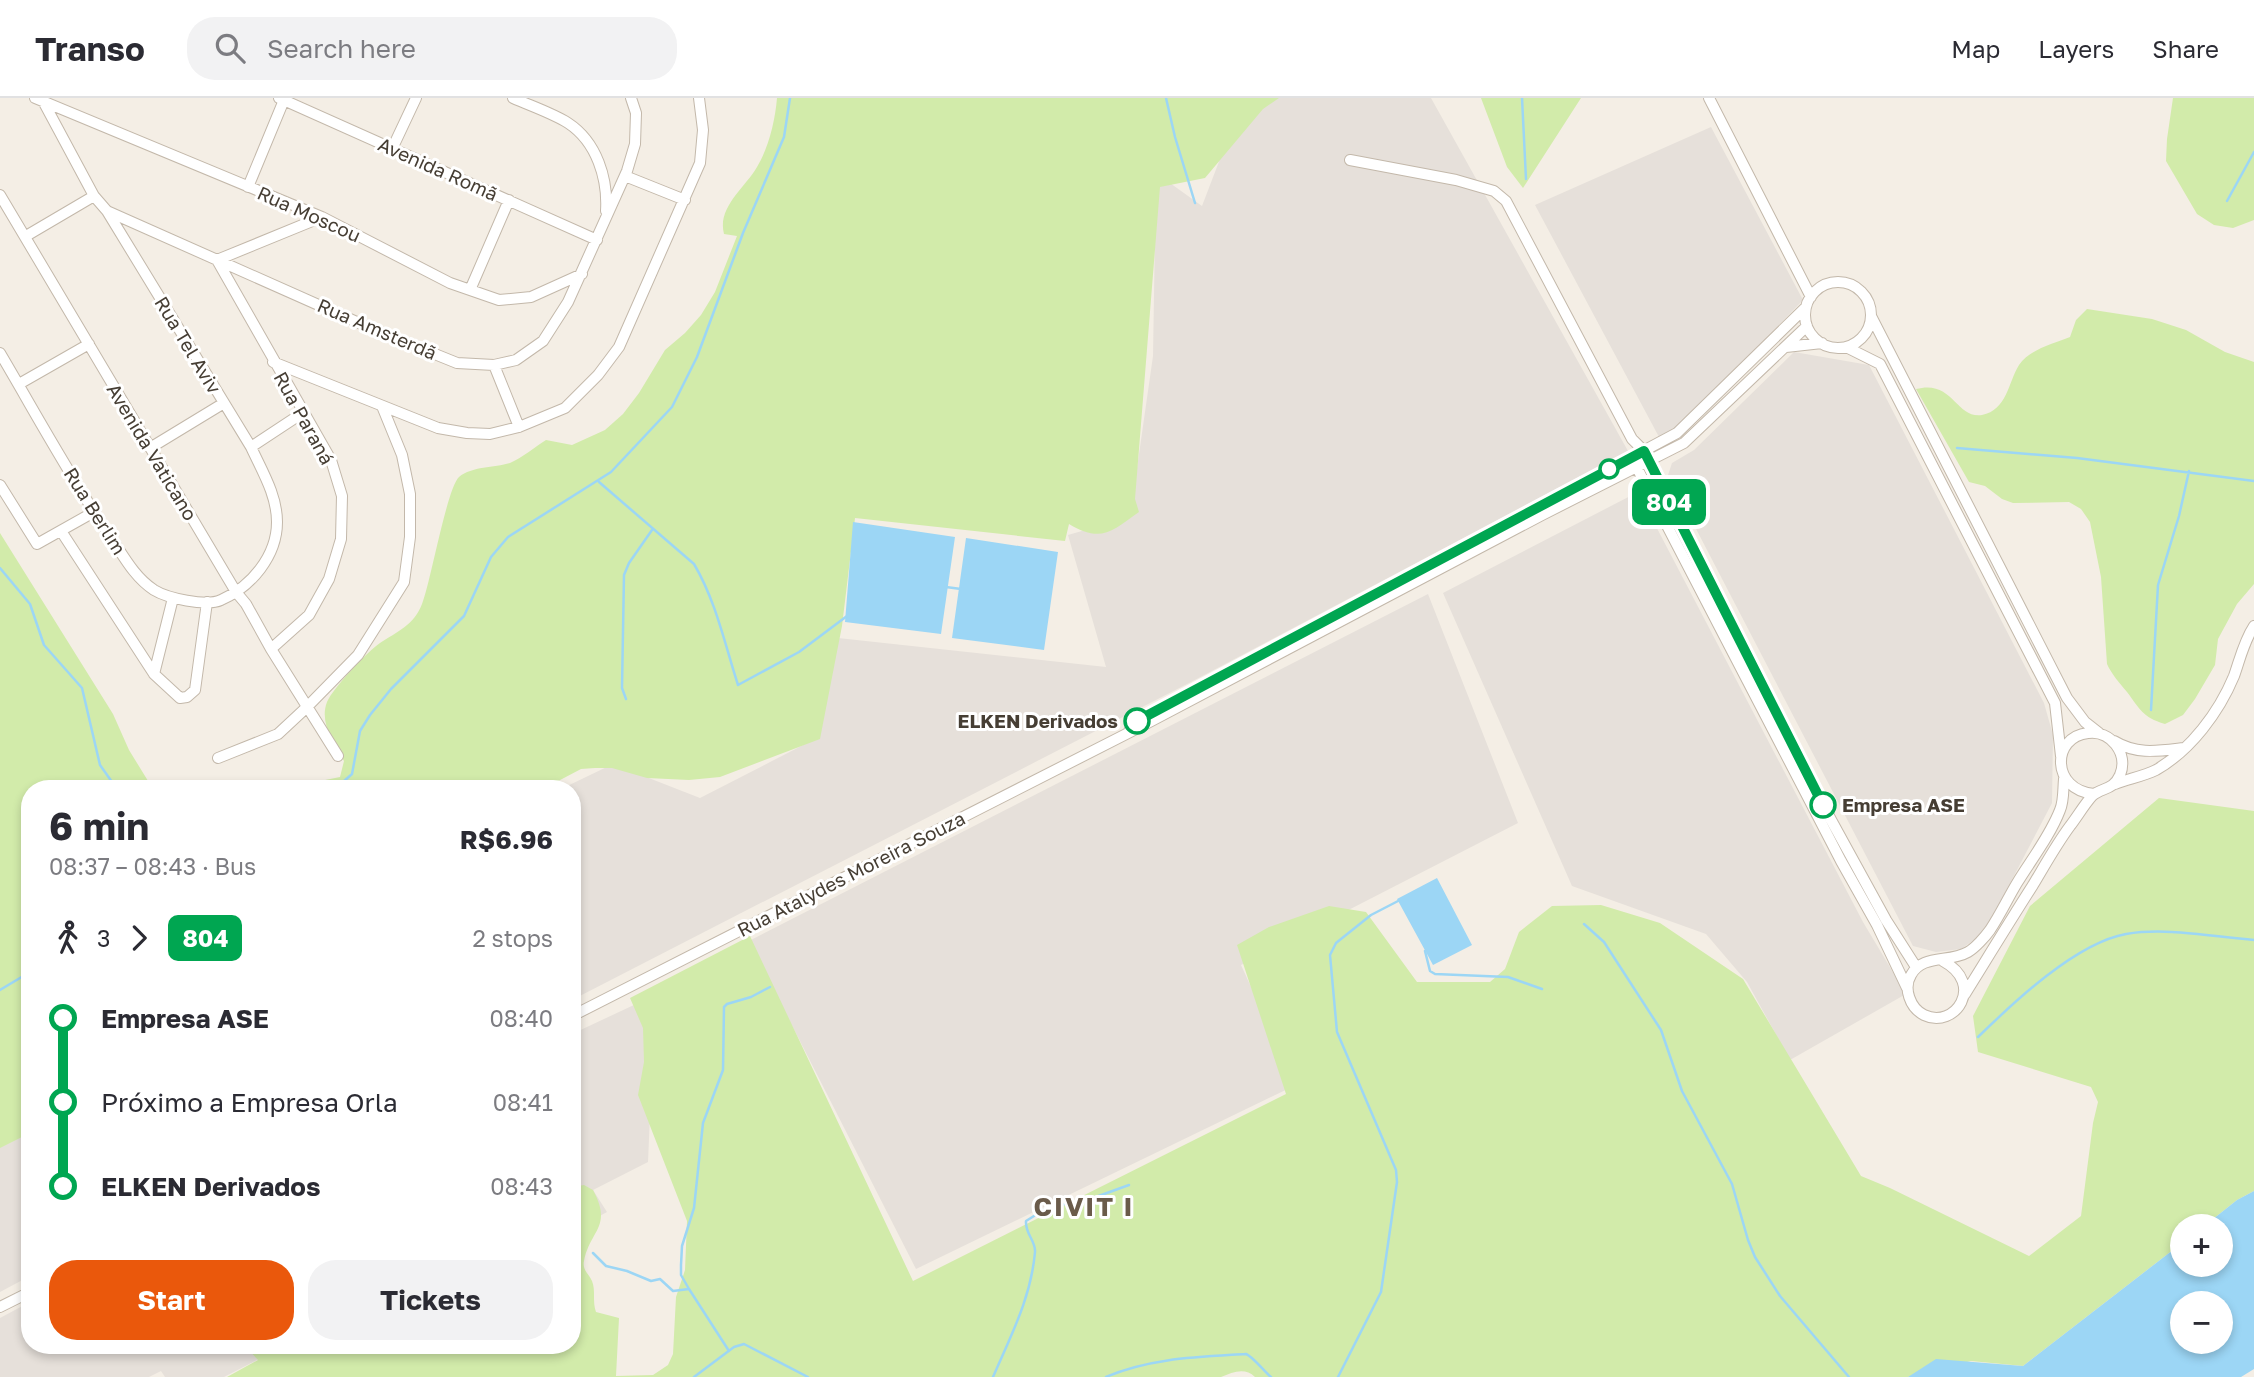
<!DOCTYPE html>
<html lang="en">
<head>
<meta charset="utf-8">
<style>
  :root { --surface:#fff; --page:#f2f2f3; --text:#2b2b33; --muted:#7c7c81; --line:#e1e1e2; --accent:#ea580c }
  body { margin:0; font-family:"Golos Text",sans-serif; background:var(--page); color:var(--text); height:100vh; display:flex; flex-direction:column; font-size:26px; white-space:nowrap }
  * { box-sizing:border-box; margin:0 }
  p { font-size:23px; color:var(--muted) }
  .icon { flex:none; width:38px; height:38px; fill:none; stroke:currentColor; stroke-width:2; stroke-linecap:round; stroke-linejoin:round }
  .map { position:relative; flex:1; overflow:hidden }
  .sheet { position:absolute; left:21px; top:682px; width:560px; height:574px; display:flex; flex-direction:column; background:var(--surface); border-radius:28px; box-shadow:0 4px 10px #0003 }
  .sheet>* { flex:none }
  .badge { padding:0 14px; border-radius:10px; font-size:24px; line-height:46px }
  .tools { position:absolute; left:2170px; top:1116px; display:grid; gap:14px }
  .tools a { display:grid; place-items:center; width:63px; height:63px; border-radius:50%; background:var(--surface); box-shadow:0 4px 10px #0003; font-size:35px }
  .map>.badge { position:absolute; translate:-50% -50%; box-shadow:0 0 0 4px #fff }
  .legs { display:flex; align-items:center; gap:10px; height:77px; padding:0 28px; font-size:23px }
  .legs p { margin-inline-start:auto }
  .summary { display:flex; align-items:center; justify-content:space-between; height:119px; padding:0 28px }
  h1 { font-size:38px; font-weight:700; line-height:52px }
  .button { display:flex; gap:14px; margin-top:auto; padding:14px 28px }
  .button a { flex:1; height:80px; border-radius:28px; background:var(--accent); color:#fff; font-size:28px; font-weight:700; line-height:80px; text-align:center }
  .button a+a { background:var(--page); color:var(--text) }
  ul { padding:0 28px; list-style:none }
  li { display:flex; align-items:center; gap:24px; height:84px; font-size:26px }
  li i { display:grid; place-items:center; width:10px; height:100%; margin:0 9px; background:currentColor }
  li i::after { content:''; width:18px; height:18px; margin:-9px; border:5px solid; border-radius:50%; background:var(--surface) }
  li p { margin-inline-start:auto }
  li:first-child i { background:linear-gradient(#0000 50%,currentColor 0) }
  li:last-child i { background:linear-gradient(currentColor 50%,#0000 0) }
  header { display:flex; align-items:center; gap:42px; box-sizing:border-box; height:98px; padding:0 35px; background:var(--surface); border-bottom:2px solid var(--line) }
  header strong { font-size:33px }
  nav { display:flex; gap:38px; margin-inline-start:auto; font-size:24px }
  .search { width:490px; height:63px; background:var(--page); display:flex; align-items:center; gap:18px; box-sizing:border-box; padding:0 24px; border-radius:28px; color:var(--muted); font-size:26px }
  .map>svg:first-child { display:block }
</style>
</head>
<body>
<header>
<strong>Transo</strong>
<div class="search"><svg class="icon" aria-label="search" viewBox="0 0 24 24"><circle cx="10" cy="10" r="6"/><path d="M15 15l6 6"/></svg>Search here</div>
<nav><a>Map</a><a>Layers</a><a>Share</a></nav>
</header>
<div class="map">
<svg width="2254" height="1279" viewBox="0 0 2254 1279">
  <rect width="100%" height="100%" fill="#f4eee5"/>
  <path fill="#e6e0da" d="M1263,0H1431L1628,353L1191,584L572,902V691H561L613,666L700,700L811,643L838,540L1106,569L1068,437L1130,419L1153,258L1156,75L1202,108L1233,27Z
    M1711,29L1803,202L1678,331L1659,339L1535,107Z
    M1794,254L1869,267L2044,605L2053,637L2052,705L1984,835L1961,851L1936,854L1913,848L1668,377L1672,365L1694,352Z
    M1638,394L1863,824L1906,896L1790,962L1747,884L1706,836L1572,788L1443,495Z
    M1428,496L1518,725L1241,867L1296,987L916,1171L749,843Z
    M636,906L653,947L648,1064L593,1092L607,1114L572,1133V936Z
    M30,1025V1178L0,1194V1041Z
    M30,1204V1248H284L224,1279H165L161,1273L149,1279H0V1220Z"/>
  <path fill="#d2ebaa" d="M777,0H1279L1263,11L1205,80L1160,89L1135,401L1139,414C1111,434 1101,445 1069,426L1065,443L855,420L842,528L820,641L720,679L689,682L647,680L612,670H595L581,671L543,691H280L340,679L344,663C334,645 319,625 327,604C333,590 367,554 380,545C397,534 414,527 422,506C431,483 447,390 459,379C472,368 494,370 510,365C522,360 535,349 546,342L572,347L605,332L623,316L639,295L665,252L685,235L701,217L715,194L737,138L724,136C717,109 745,90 757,69C769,49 775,23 777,0Z
    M1481,0H1581L1523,90L1507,69Z
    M2173,0H2254V122L2233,130L2214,127L2197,116L2166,63L2167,41Z
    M2087,211L2152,221L2186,232L2225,254L2254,264V486L2237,506L2218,541L2215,567L2195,601L2183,617L2165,626C2142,619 2140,611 2127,594C2119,584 2112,577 2107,566L2101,479L2090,424L2081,411L2069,404L2013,405L2002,401L1985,388L1969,384L1916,291C1953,281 1956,321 1982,317C2007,312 2008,285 2019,267C2030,251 2053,246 2070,239L2076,222Z
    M0,435L113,616L129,652L153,691H30V1035L0,1050Z
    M2159,700L2254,713V1093L2237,1102L2203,1129H2182V1145L2023,1268L1971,1263L1908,1279H1255C1245,1269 1233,1274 1221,1279H227L258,1262L245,1248H572V1089L584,1087L593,1092C613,1129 590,1132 584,1163C582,1172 589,1176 592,1183C596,1193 592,1203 596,1214L619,1220L616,1278L653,1277L668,1267L673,1256L676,1199L685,1172L687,1123L638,997L644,964L643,930L630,900L750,838L913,1183L1286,996L1237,847L1269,829L1329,808L1366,814L1417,884H1490L1505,871L1519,834L1552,808L1601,807L1660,825L1743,881L1861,1078L1890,1090L2029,1158L2081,1118L2093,1025L2098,1004L2091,989L1978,954L1973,918L2030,808Z"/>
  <path fill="#9cd6f5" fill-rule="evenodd" d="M853,424L955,439L941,536L845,524Z
    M966,440L1058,454L1044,552L952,540Z
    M1437,780L1472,847L1433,867L1397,801Z
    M2254,1093V1271L2241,1279H1908L1936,1261L2023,1268L2182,1145V1167H2221V1129H2203L2237,1102ZM2182,1206H2221V1244H2182Z"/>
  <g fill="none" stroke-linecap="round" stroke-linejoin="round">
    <path stroke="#9cd6f5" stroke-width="2.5" d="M1166,0L1175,39L1195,105
      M1522,0L1526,81
      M2227,103L2254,54
      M1957,350L2077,360L2254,383
      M599,384L694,466C716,503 725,547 738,587L799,554L847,518
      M0,470L30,506L44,547L82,590L100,667L117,691
      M946,489L961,491
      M626,601L622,590L624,477L629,465L652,432
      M2151,612L2158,487L2179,418L2189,373
      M335,691L352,676L360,633L370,617L391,591L464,518L491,459L508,439L611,374L672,309L697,259L743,135L784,39L790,0
      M1584,826L1604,844L1661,932L1682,993L1732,1086L1748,1142L1755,1159L1780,1198L1849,1279
      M1425,853L1430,873L1435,876L1508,879L1542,891
      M0,892L30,874
      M1978,939C2014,904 2076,845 2126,836C2167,829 2213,839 2254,842
      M593,1155L606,1168L627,1173L651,1183L660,1181L673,1193L689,1191
      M729,1253L689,1191L681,1177V1167L682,1148L694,1110L703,1025L723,972L724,909L727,906L751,899L770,889
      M694,1279L734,1249L744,1246L808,1279
      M993,1279C1011,1237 1031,1200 1035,1154C1036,1143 1025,1136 1026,1123L1050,1108L1082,1104L1129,1087
      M1106,1279C1150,1260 1198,1259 1246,1256C1252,1258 1264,1273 1271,1279
      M1338,1279L1381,1194L1397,1084L1396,1072L1337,934L1330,857L1336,845L1371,817L1400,802"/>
    <defs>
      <path id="minor" d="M35,0L322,119L450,185L499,202L531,199L582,176
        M279,0L597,142
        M513,0C531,8 552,15 568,25C597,44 608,81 606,113
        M1709,0L1811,199
        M392,51L416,0
        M1350,62L1456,82L1494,93L1506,103L1632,341L1644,353L1830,720L1886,822L1916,869
        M625,78L685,102
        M248,89L284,2
        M0,97L236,494L246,506L271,551L338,658
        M107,113L368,229L457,265L494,267L516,262L543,243L568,204L627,73L635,46L636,15L631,0
        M26,138L94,98
        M1805 217a33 33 0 1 1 66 0a33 33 0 1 1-66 0Z
        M470,192L509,102
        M1871,218L2067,600L2085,624L2099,635
        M1786,249L1822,245
        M1846,249L1880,266L2055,605L2061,658
        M0,255C36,316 70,379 110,438C123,457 134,479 154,492C167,500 206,509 221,502C251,489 277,458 277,424C277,397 262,373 251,349L107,113L94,98L43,3
        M273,264L438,330L467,335L490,336L519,329L565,310L598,277L619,249L700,65L703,32L699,0
        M494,267L519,329
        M19,286L89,246
        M251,349L304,314
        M150,350L224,305
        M1635,366L1841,763L1877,827L1907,890
        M0,387L37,446L94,414
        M61,433L154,576
        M173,500L154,576L180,600L187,599L195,592L207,504
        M271,551L309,517L329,481L341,441L342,398L331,362L217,162L322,119
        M1129,633L1137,623L1677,335L1806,209
        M2114,643C2137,657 2158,653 2184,650
        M218,660L278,636L307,609L358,557L404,484L410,439V396L402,357L382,308
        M2115,686C2128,681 2144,678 2156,672C2191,652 2219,614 2234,578C2240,561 2244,543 2254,528
        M1943,863C1986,886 1955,932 1924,917C1910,910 1903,890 1911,877C1922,856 1949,865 1968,854C1975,850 1985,839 1990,832C2000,817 2008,800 2017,785C2031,762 2050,738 2060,712C2064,703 2063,691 2064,681
        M1965,896C1988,859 2010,823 2033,787C2045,767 2056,747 2070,728C2077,719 2084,707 2092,698C2102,689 2113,693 2120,677C2129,655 2110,632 2088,635C2051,639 2051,692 2094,696
        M572,918L1140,629L1542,417L1684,345L1807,228
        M0,1209L30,1194"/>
    </defs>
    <use href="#minor" stroke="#c3b8aa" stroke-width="12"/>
    <use href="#minor" stroke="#fff" stroke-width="10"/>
  </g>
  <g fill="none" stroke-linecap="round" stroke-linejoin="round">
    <defs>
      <path id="line-1" d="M1137,623L1644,353L1823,707"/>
    </defs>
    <use href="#line-1" stroke="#fff" stroke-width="16"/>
    <use href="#line-1" stroke="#00a651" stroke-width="10"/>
  </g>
  <g fill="#fff" stroke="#00a651" stroke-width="3.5">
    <circle cx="1609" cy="371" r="9"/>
    <circle cx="1137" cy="623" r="12"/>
    <circle cx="1823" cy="707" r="12"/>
  </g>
  <g text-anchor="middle" stroke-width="6" stroke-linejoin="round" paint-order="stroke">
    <g font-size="19" fill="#463e34" stroke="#fff">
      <text transform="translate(438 71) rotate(24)" y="7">Avenida Romã</text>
      <text transform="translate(309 116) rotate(24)" y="7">Rua Moscou</text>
      <text transform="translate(377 231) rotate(23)" y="7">Rua Amsterdã</text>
      <text transform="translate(188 247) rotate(59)" y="7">Rua Tel Aviv</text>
      <text transform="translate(304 320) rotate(61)" y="7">Rua Paraná</text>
      <text transform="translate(152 354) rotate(59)" y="7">Avenida Vaticano</text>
      <text transform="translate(95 413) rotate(58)" y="7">Rua Berlim</text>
      <text transform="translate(851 776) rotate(-27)" y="7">Rua Atalydes Moreira Souza</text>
    </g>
    <g font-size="19" font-weight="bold" fill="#463e34" stroke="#fff" text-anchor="end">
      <text x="1118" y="630">ELKEN Derivados</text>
      <text x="1842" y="714" text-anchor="start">Empresa ASE</text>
    </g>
    <g font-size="26" font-weight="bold" letter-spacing="2" fill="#6a5b4a" stroke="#fff">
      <text x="1084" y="1118">CIVIT I</text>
    </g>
  </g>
</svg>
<div class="tools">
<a>+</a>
<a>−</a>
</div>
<b class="badge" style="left:1669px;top:404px;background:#00a651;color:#fff">804</b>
<section class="sheet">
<div class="summary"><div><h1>6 min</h1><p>08:37 – 08:43 · Bus</p></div><b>R$6.96</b></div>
<div class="legs"><svg class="icon" aria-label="walk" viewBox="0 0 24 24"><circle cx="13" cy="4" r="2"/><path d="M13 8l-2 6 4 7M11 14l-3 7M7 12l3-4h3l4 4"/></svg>3<svg class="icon" aria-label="forward" viewBox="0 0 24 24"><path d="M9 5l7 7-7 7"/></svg><b class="badge" style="background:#00a651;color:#fff">804</b><p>2 stops</p></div>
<ul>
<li><i style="color:#00a651"></i><b>Empresa ASE</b><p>08:40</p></li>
<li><i style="color:#00a651"></i><span>Próximo a Empresa Orla</span><p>08:41</p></li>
<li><i style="color:#00a651"></i><b>ELKEN Derivados</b><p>08:43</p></li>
</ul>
<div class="button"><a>Start</a><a>Tickets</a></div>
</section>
</div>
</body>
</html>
